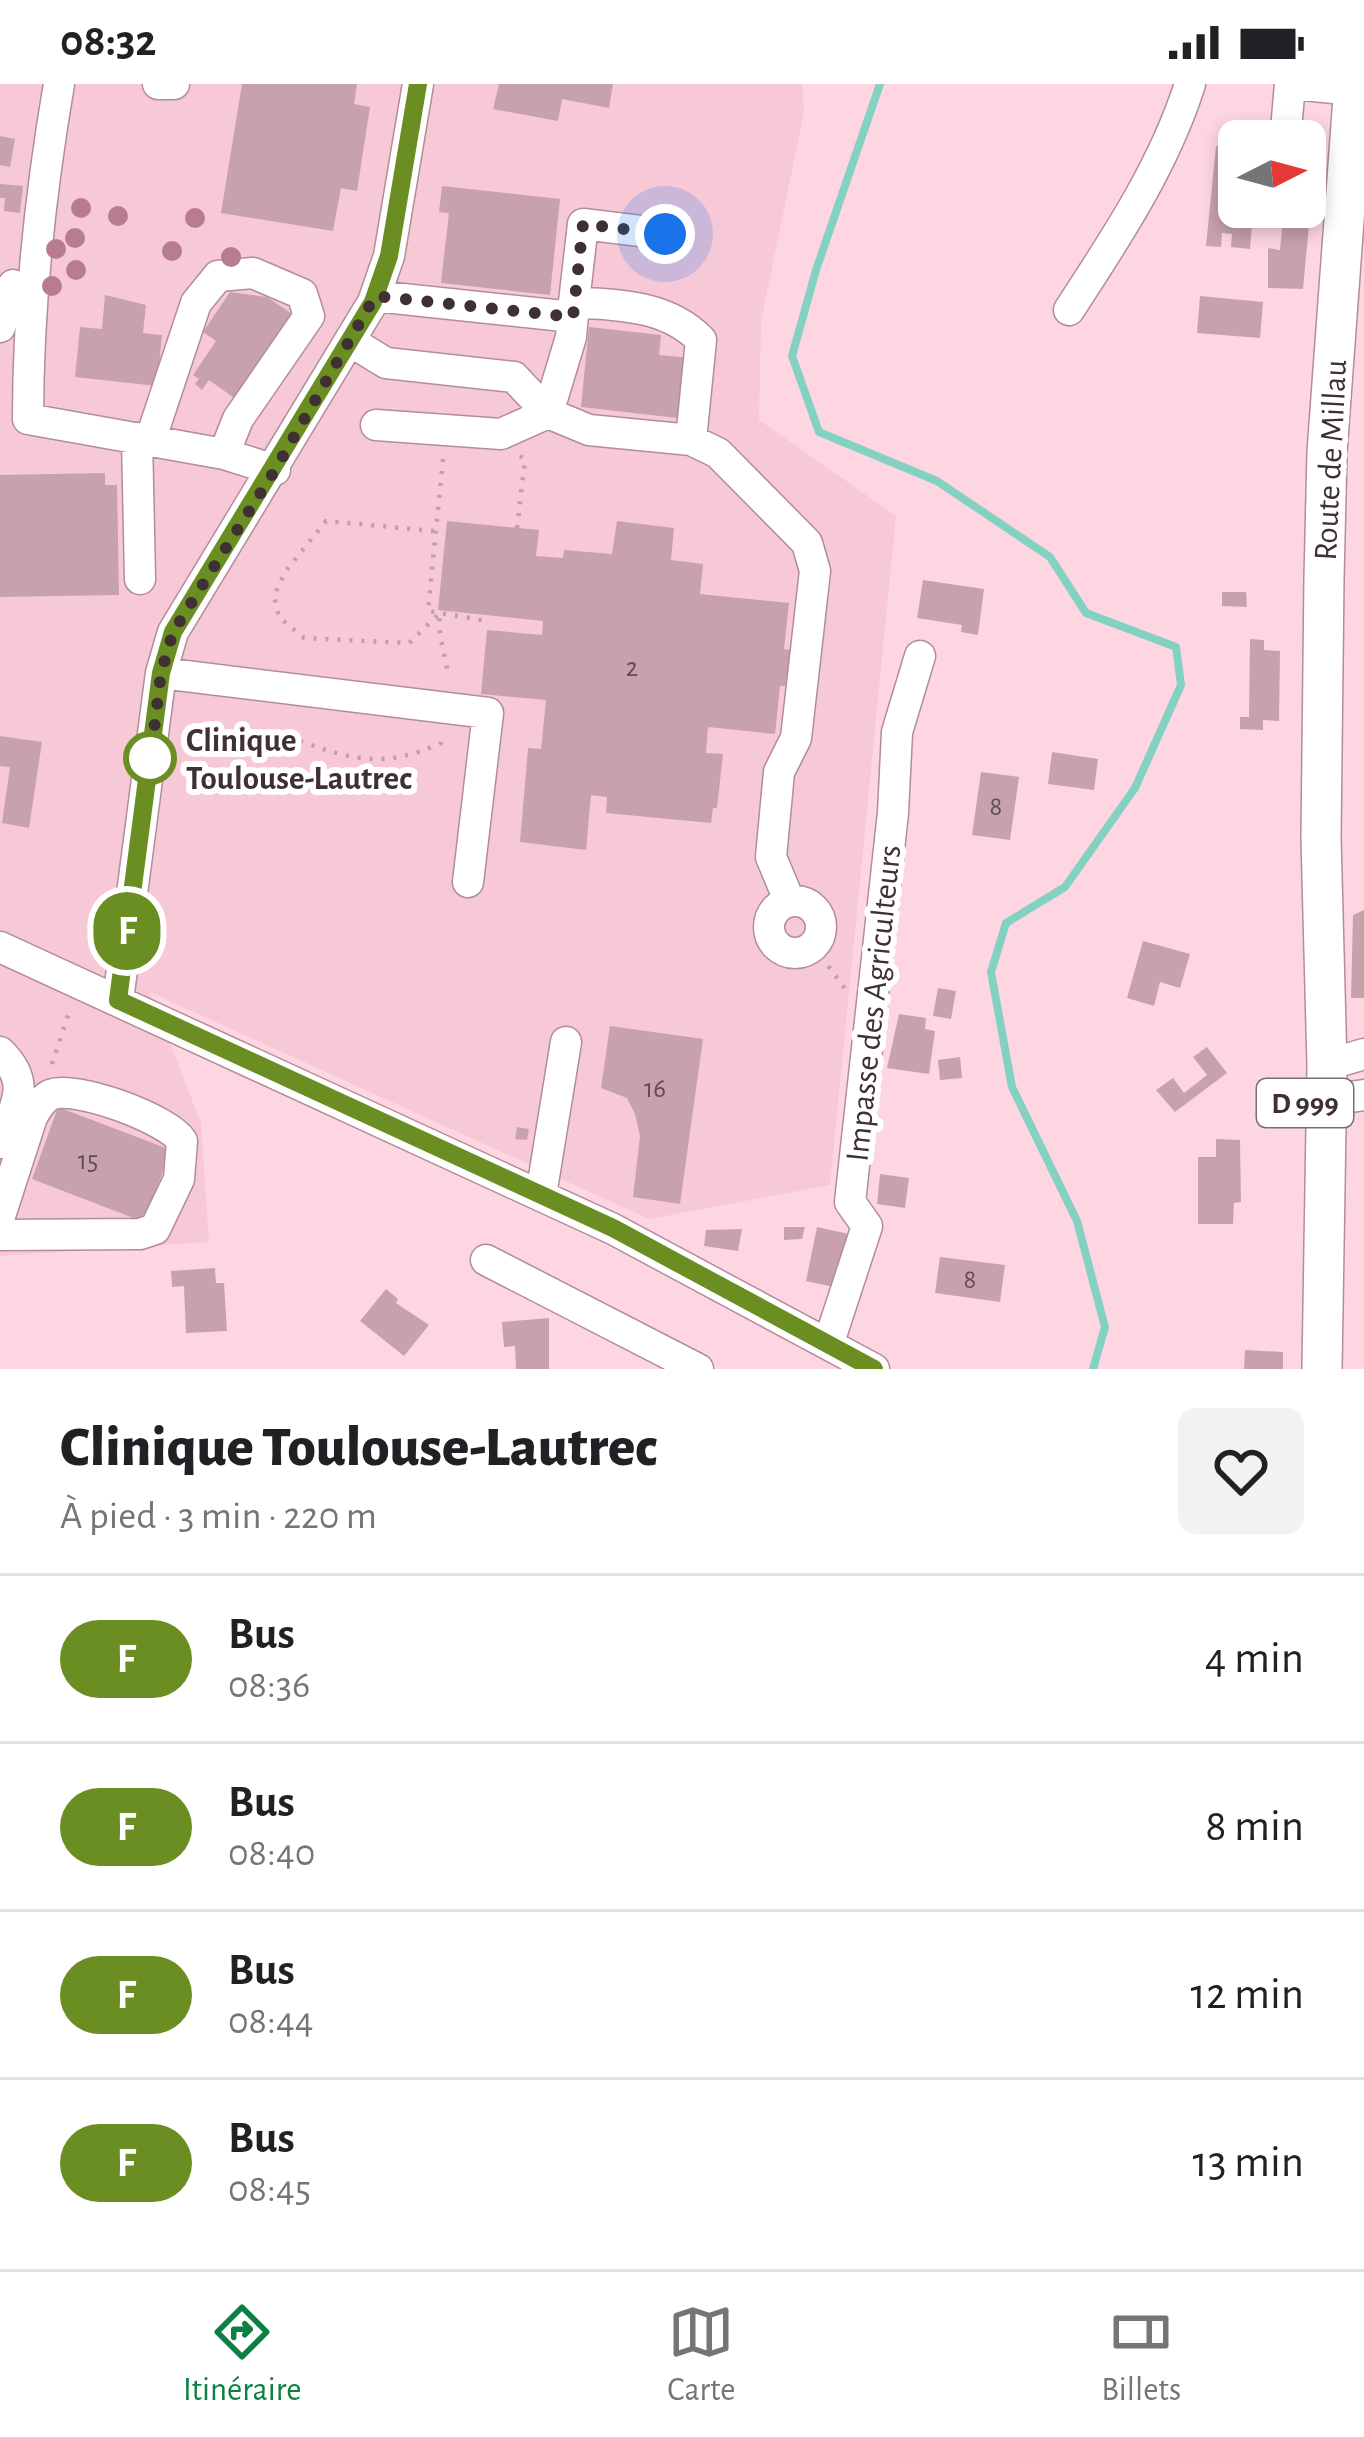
<!DOCTYPE html>
<html lang="fr">
<head>
<meta charset="utf-8">
<style>
  :root { --surface:#fff; --page:#f2f2f2; --text:#202124; --muted:#757577; --line:#e0e0e0; --accent:#0b8043 }
  body { margin:0; font-family:"Alegreya Sans",sans-serif; background:var(--page); color:var(--text); height:100vh; display:flex; flex-direction:column; font-size:45px; white-space:nowrap }
  * { box-sizing:border-box; margin:0 }
  p { font-size:39px; color:var(--muted) }
  .icon { flex:none; width:66px; height:66px; fill:none; stroke:currentColor; stroke-width:2; stroke-linecap:round; stroke-linejoin:round }
  .map { position:relative; height:1285px; overflow:hidden }
  .details { display:flex; flex-direction:column; background:var(--surface); flex:1 }
  .details>* { flex:none }
  .badge { padding:0 24px; border-radius:39px; font-size:42px; line-height:78px }
  .needle { width:78px; rotate:84deg }
  .tools { position:absolute; left:1218px; top:36px; display:grid; gap:24px }
  .tools a { display:grid; place-items:center; width:108px; height:108px; border-radius:18px; background:var(--surface); box-shadow:0 6px 18px #0003; font-size:60px }
  .you { position:absolute; width:60px; height:60px; margin:-30px; border:9px solid #fff; border-radius:50%; background:#1a73e8; box-shadow:0 0 0 18px #1a73e833 }
  .map>.badge { position:absolute; translate:-50% -50%; box-shadow:0 0 0 6px #fff }
  .round { display:grid; place-items:center; flex:none; width:126px; height:126px; border-radius:18px; background:var(--page) }
  .head { display:flex; align-items:center; justify-content:space-between; height:204px; padding:0 60px }
  h1 { font-size:57px; font-weight:800; line-height:90px }
  ul { padding:0; list-style:none }
  li { display:flex; align-items:center; gap:36px; height:168px; padding:0 60px; border-top:3px solid var(--line) }
  li div { flex:1 }
  li b { display:block; font-size:45px }
  li em { font-style:normal }
  li .badge { min-width:132px; font-weight:700; text-align:center }
  .status { display:flex; justify-content:space-between; align-items:center; height:84px; padding:0 60px; background:var(--surface); direction:ltr }
  .status svg { height:33px; fill:currentColor }
  .dock { display:flex; justify-content:space-around; align-items:center; height:168px; border-top:3px solid var(--line); background:var(--surface); font-size:33px; color:var(--muted) }
  .dock a { display:grid; justify-items:center; gap:6px }
  .dock .active { color:var(--accent) }
  .map>svg:first-child { display:block }
</style>
</head>
<body>
<div class="status"><b>08:32</b><svg viewBox="0 0 49 12"><path d="M0 12V9h3v3zM5 12V6h3v6zM10 12V3h3v9zM15 12V0h3v12zM26 1h20v11H26zM47 4h2v5h-2z"/></svg></div>
<div class="map">
<svg width="1364" height="1285" viewBox="0 0 1364 1285">
  <rect width="100%" height="100%" fill="#fed6e2"/>
  <path fill="#f7c8d6" d="M0,0H802L804,28L761,237L759,336L896,432L830,1101L649,1135L150,908L201,1039L209,1158L0,1172Z"/>
  <g fill="none" stroke-linecap="round" stroke-linejoin="round">
    <path stroke="#83d2c1" stroke-width="8" d="M880,0L816,186L792,272L819,348L937,397L1050,473L1086,529L1176,563L1181,601L1135,704L1065,803L1006,839L991,888L1012,1003L1077,1137L1105,1243L1093,1285"/>
  </g>
  <path fill="#c7a2ad" d="M242,0H357L354,20L370,23L357,107L341,104L333,147L221,129Z
    M499,0H613L609,24L562,15L558,37L493,25Z
    M0,52L15,55L10,83L0,81Z
    M1216,62L1239,64V123H1264V130L1253,129L1250,165L1231,163L1232,150L1222,149L1221,163L1206,162Z
    M1305,98L1313,99L1303,205L1268,204V164L1280,166L1284,123H1305Z
    M0,100L23,102L20,129L4,127L5,114H0Z
    M442,102L560,115L550,211L441,199L449,129L439,128Z
    M230,208L267,213L295,232L237,316L209,296L202,306L195,300L199,295L193,291L216,257L203,248Z
    M105,211L146,221L143,249L162,251L157,302L75,293L80,243L102,245Z
    M1200,212L1263,218L1260,254L1197,249Z
    M589,243L661,251L659,271L692,274L686,335L581,323Z
    M105,389V401H117L119,511L0,513V391Z
    M447,437L539,446L536,472L563,474L564,466L612,470L617,437L674,444L671,476L703,480L700,510L789,519L784,565L791,566L787,602H780L775,650L708,643L706,669L723,670L717,724H713L711,739L606,729L607,713L591,711L586,766L520,758L528,664L541,665L546,616L481,610L487,546L542,551L543,537L438,526Z
    M923,496L984,505L978,551L961,548L962,541L917,534Z
    M1222,508H1246L1247,523L1222,522Z
    M1250,555L1264,556V566L1280,567L1279,637L1263,636V646L1240,645V633H1249Z
    M0,652L42,658L29,744L2,739L10,683L0,682Z
    M1052,668L1098,675L1094,706L1048,700Z
    M981,688L1019,693L1010,756L972,751Z
    M1364,826V914H1351L1353,831Z
    M1143,857L1190,870L1180,904L1160,898L1154,922L1127,914Z
    M938,904L956,907L951,935L933,932Z
    M899,930L926,934L925,945L935,947L929,990L887,984Z
    M610,942L703,955L680,1120L633,1113L640,1052L635,1030L627,1014L601,1004Z
    M1207,963L1227,989L1175,1028L1156,1006L1173,994L1184,1009L1207,991L1193,973Z
    M960,973L962,994L940,996L938,976Z
    M58,1023L171,1066L144,1138L32,1095Z
    M517,1043L529,1045L527,1056L515,1055Z
    M1216,1055L1240,1056L1241,1118L1234,1119L1233,1140H1198V1073H1216Z
    M880,1090L909,1094L905,1124L877,1120Z
    M784,1143H805L802,1155L784,1156Z
    M817,1143L849,1150L838,1204L806,1197Z
    M742,1145L738,1167L704,1162L706,1146Z
    M940,1173L1005,1181L1000,1218L935,1209Z
    M215,1184L216,1199H224L227,1247L186,1249L184,1202L172,1203L171,1187Z
    M386,1205L398,1215L396,1219L429,1241L404,1272L360,1237Z
    M549,1234V1285H516L515,1262L504,1263L502,1238Z
    M1245,1266L1283,1268V1285H1244Z"/>
  <g fill="none" stroke-linecap="round" stroke-linejoin="round">
    <defs>
      <path id="minor" d="M59,0C40,111 28,222 28,335L224,370L275,386
        M158,0H174
        M1293,0L1354,6
        M1285,57L1290,0
        M375,212L573,233
        M574,218L583,140L665,150
        M1069,226C1116,154 1164,82 1190,0
        M0,243L13,201
        M350,257L386,279L514,293L548,329L589,346L691,356L718,369L807,459L815,487L796,654L779,688L771,773L789,816
        M376,341L501,350L548,329L571,253L574,218C619,221 667,221 701,256L691,356
        M137,354L140,495
        M150,357L196,219L218,192L253,189L302,210L309,232L238,335L224,370
        M161,589L488,629L468,798
        M769 843a26 26 0 1 1 52 0a26 26 0 1 1-52 0Z
        M0,863L613,1145L874,1285
        M118,916L161,589L173,548L373,218L389,172L418,0
        M0,968C33,1000 15,1021 1,1059
        M1327,981L1364,970
        M1305,1019L1364,1011
        M541,1111L566,958
        M0,1132L32,1033C37,1024 41,1016 50,1011C74,1000 168,1035 182,1057L179,1095L155,1145L140,1150L0,1151
        M486,1176L698,1285
        M829,1258L867,1142L850,1118L893,729L897,648L920,572"/>
      <path id="major" d="M1322,1285L1327,981L1321,754L1324,495L1327,368L1354,0"/>
    </defs>
    <use href="#minor" stroke="#b28d99" stroke-width="33"/>
    <use href="#major" stroke="#b28d99" stroke-width="42"/>
    <path stroke="#bf9fa8" stroke-width="4.5" stroke-dasharray="3 9" stroke-linecap="butt" d="M443,375L428,527L487,537
      M517,444L525,376L520,372
      M434,447L326,437L285,488L274,512L279,533L304,554L409,559L440,529C437,550 446,572 448,593
      M300,657C355,677 386,684 441,659V652
      M814,863L846,906
      M52,980L69,928"/>
    <use href="#minor" stroke="#fff" stroke-width="30"/>
    <use href="#major" stroke="#fff" stroke-width="39"/>
  </g>
  <g fill="#b87c92">
    <circle cx="81" cy="124" r="10"/>
    <circle cx="118" cy="132" r="10"/>
    <circle cx="195" cy="134" r="10"/>
    <circle cx="75" cy="154" r="10"/>
    <circle cx="56" cy="165" r="10"/>
    <circle cx="172" cy="167" r="10"/>
    <circle cx="231" cy="173" r="10"/>
    <circle cx="76" cy="186" r="10"/>
    <circle cx="52" cy="202" r="10"/>
  </g>
  <g fill="none" stroke-linecap="round" stroke-linejoin="round">
    <defs>
      <path id="line" d="M418,0L389,172L373,218L173,548L161,589L118,916L613,1144L874,1285"/>
    </defs>
    <use href="#line" stroke="#fff" stroke-width="27"/>
    <use href="#line" stroke="#6b8e23" stroke-width="18"/>
    <path stroke="#3f3034" stroke-width="12" stroke-dasharray="0 21.6" d="M150,674V679L161,589L173,548L275,386L375,212L573,233L583,140L665,150"/>
  </g>
  <circle fill="#fff" stroke="#6b8e23" stroke-width="6" cx="150" cy="674" r="24"/>
  <g text-anchor="middle" stroke-width="12" stroke-linejoin="round" paint-order="stroke">
    <g font-size="27" fill="#614c52">
      <text x="632" y="592">2</text>
      <text x="996" y="731">8</text>
      <text x="655" y="1013">16</text>
      <text x="88" y="1085">15</text>
      <text x="970" y="1204">8</text>
    </g>
    <rect fill="#fff" stroke="#796e71" stroke-width="3" x="1257" y="995" width="96" height="48" rx="9"/>
    <g font-size="30" font-weight="bold" fill="#3f3034">
      <text x="1305" y="1029">D 999</text>
    </g>
    <g font-size="33" fill="#3f3034" stroke="#fff">
      <text transform="translate(1329 376) rotate(-87)" y="12">Route de Millau</text>
      <text transform="translate(872 919) rotate(-84)" y="12">Impasse des Agriculteurs</text>
    </g>
    <g font-size="33" font-weight="bold" fill="#3f3034" stroke="#fff" text-anchor="start">
      <text x="186" y="667">Clinique<tspan x="186" dy="38">Toulouse-Lautrec</tspan></text>
    </g>
  </g>
</svg>
<div class="tools">
<a><svg class="needle" viewBox="-14 -14 28 28"><path d="M0-13l5 13h-10z" fill="#e53935"/><path d="M0 13l5-13h-10z" fill="#757577"/></svg></a>
</div>
<div class="you" style="left:665px;top:150px"></div>
<b class="badge" style="left:127px;top:847px;background:#6b8e23;color:#fff">F</b>
</div>
<section class="details">
<div class="head"><div><h1>Clinique Toulouse-Lautrec</h1><p>À pied · 3 min · 220 m</p></div><a class="round"><svg class="icon" aria-label="heart" viewBox="0 0 24 24"><path d="M12 20l-8-8c-3-5 5-10 8-4 3-6 11-1 8 4z"/></svg></a></div>
<ul>
<li><span class="badge" style="background:#6b8e23;color:#fff">F</span><div><b>Bus</b><p>08:36</p></div><em>4 min</em></li>
<li><span class="badge" style="background:#6b8e23;color:#fff">F</span><div><b>Bus</b><p>08:40</p></div><em>8 min</em></li>
<li><span class="badge" style="background:#6b8e23;color:#fff">F</span><div><b>Bus</b><p>08:44</p></div><em>12 min</em></li>
<li><span class="badge" style="background:#6b8e23;color:#fff">F</span><div><b>Bus</b><p>08:45</p></div><em>13 min</em></li>
</ul>
</section>
<nav class="dock">
<a class="active"><svg class="icon" aria-label="directions" viewBox="0 0 24 24"><path d="M12 3l9 9-9 9-9-9zM9 14v-3h6M13 9l2 2-2 2"/></svg>Itinéraire</a>
<a><svg class="icon" aria-label="map" viewBox="0 0 24 24"><path d="M3 6l6-2 6 2 6-2v14l-6 2-6-2-6 2zM9 4v14M15 6v14"/></svg>Carte</a>
<a><svg class="icon" aria-label="tickets" viewBox="0 0 24 24"><path d="M3 7h18v10H3zM15 7v10"/></svg>Billets</a>
</nav>
</body>
</html>
